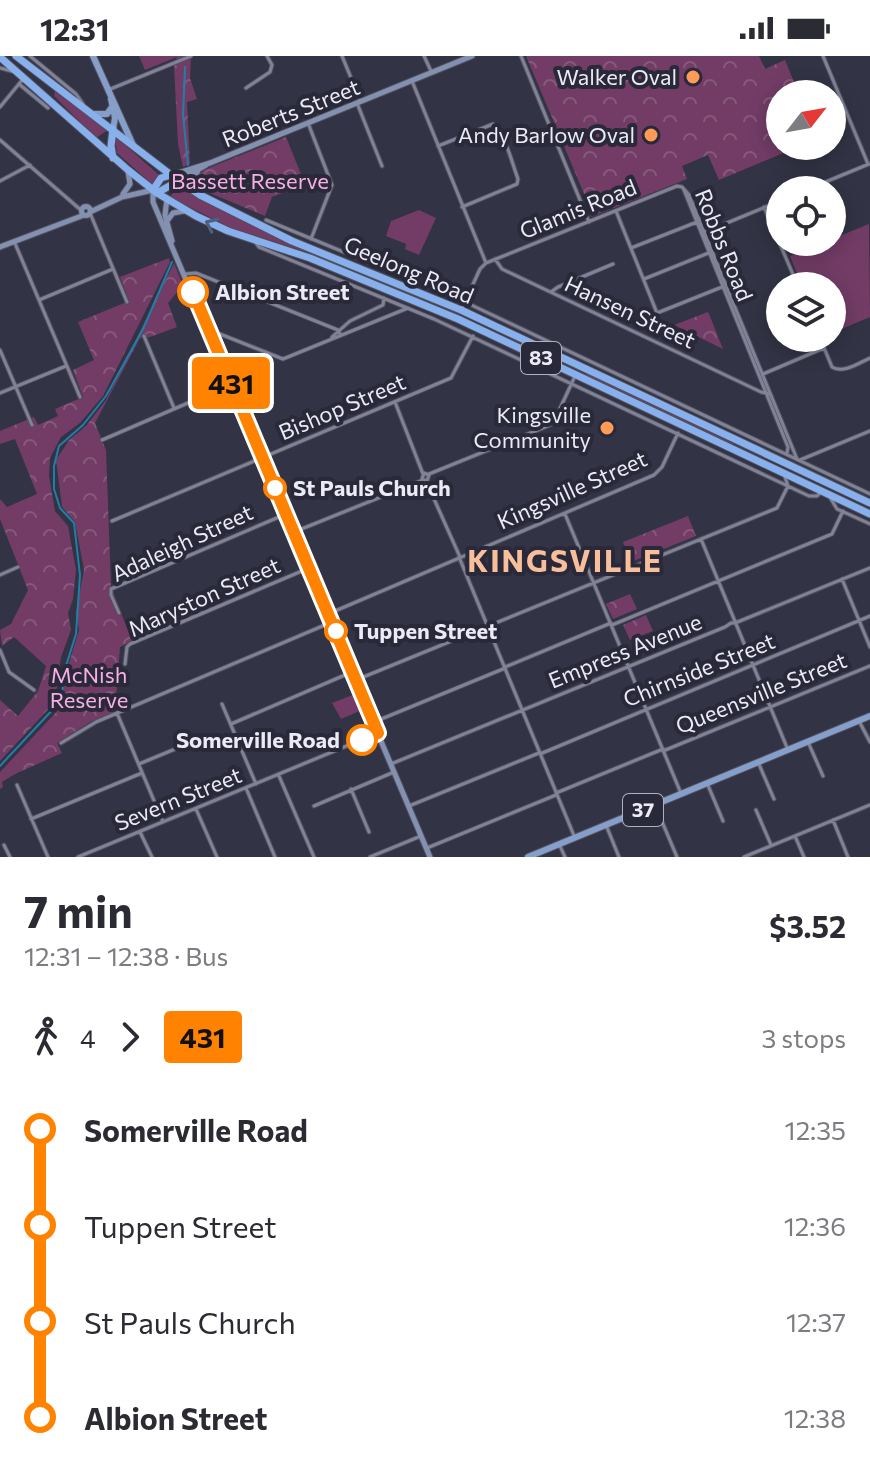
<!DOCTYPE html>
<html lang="en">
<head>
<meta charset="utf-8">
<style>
  :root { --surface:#fff; --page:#f2f2f3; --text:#2b2b33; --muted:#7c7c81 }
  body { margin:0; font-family:Commissioner,sans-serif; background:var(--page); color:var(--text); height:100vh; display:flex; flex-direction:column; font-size:30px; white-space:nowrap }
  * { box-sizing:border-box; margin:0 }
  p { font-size:26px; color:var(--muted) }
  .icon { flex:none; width:44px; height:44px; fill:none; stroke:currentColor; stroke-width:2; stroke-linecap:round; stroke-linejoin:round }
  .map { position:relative; height:801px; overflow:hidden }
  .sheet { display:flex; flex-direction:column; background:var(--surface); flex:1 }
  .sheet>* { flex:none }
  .badge { padding:0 16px; border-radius:6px; font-size:28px; line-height:52px }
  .needle { width:52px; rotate:59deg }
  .controls { position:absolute; left:766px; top:24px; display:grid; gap:16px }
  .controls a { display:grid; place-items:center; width:80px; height:80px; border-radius:50%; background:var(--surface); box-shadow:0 4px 20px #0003; font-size:40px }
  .map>.badge { position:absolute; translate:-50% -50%; box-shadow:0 0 0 4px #fff }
  .legs { display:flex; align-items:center; gap:12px; height:88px; padding:0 24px; font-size:26px }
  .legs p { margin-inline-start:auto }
  .headline { display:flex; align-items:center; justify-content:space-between; height:136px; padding:0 24px }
  h1 { font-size:44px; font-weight:700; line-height:60px }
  ul { padding:0 24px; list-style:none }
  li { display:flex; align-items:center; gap:28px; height:96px; font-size:30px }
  li i { display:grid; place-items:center; width:12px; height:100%; margin:0 10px; background:currentColor }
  li i::after { content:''; width:20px; height:20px; margin:-10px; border:6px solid; border-radius:50%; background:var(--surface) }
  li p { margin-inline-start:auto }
  li:first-child i { background:linear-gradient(#0000 50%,currentColor 0) }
  li:last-child i { background:linear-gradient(currentColor 50%,#0000 0) }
  .status { display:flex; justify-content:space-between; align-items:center; height:56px; padding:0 40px; background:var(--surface); direction:ltr }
  .status svg { height:22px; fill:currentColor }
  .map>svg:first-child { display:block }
</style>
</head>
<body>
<div class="status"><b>12:31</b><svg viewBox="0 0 49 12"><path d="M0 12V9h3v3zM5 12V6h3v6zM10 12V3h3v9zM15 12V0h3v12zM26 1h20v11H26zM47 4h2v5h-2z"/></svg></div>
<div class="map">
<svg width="870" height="801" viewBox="0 0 870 801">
  <defs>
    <pattern id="park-crowns" width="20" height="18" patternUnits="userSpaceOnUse" patternTransform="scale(2)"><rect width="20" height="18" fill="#723c66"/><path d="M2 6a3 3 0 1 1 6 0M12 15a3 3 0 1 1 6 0" fill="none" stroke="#86587c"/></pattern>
  </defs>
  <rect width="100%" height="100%" fill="#323344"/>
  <path fill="#723c66" d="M55,34L108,74L96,82L54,40Z
    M115,80L159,119L152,128L117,97Z
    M179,129L258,172L319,200L229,171L170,141Z
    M419,154L436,162L419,199L405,193L406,188L386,180L391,165Z
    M869,168L870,261L832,277V230H802L790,200L825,186H832V183Z
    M583,318L592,319L734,388L732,389Z
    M355,638L362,654L341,663L332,647Z"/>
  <path fill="url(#park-crowns)" d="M139,0H191L190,22L197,43L187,46L190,108L183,111L178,88L174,10L177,1L145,14Z
    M526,0H759L765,13L785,4L799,38H780V90H800L719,124L708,99L682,110L687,123L591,161L583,142L585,140Z
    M286,81L305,128L272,141L265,160L205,135L198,128L197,120L204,114Z
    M169,202L170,206L103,340L80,367L61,381L50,402L49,420L55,455L68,470L76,514L73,543L68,557L71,574L61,601L55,646L0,705V644L18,660L38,635L46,610L14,581L2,590L0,574L11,568L28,534L0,463V443L7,451L37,438L15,383L0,388V375L34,361L38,369L58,360L55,353L83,341L73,314L94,304L78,266L129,245L120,221Z
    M174,207L183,229L168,247L177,271L150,281L140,282L95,367L106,394L111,531L132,585L120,591L115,656L90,666L57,687L62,697L15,718L2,726L3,731L0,733V716L62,650L64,623L79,574L76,556L84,514L75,466L62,451L56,404L69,384L86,370L106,344Z
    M708,256L709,258L723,293L674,269Z
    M688,460L696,480L631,506L623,486Z
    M630,538L637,553L613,563L606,548Z
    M646,559L653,575L630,584L623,569Z"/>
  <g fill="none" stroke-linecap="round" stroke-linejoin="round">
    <path stroke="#1e80a9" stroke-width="2" d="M185,11L183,59L188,109
      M0,710L57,649L62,638L65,613L76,578L80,519L74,467L60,452L54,433V410L59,390L83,369L106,340L143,273L172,206"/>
    <defs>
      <path id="street" d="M30,0L76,38L83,48
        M342,0L361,46
        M424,0L431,15
        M521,0L589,166
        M823,0L868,108
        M0,12L15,16
        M412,25L486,207L480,213L462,252
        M19,28L48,52
        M246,32L270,16L272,9L267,0
        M108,34L191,0
        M357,47L382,110
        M0,51L23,23
        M308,67L332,129L311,183
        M0,84L82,155
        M438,90L493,68C506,80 512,107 518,123L517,128L462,151
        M0,125L30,109
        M682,131L689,139L797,403
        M684,134L788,391L787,397
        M806,134L869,108
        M764,151L798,230
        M616,155L657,257L722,231
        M90,157L127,246
        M266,164L465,246L870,438
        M705,176L780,145
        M14,185L80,341
        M256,187L259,191L434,263L809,440H817L822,435
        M631,192L697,166
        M495,203L502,213L761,336L770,338
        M486,207L677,130L682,131
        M185,218L196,217L338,274L340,278
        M644,223L711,196
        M551,236L558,231L613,208
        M39,244L113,213
        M211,279L220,278L283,303L408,252
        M144,280L174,352
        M332,281L350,265L383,249L384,242
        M820,282L832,311C843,318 859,307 870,302
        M0,294L32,369
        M763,318L824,292
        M0,337L66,310
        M395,346L423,418
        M102,384L232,328
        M800,404L870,375
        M424,417L429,419L427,425L422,423Z
        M429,418L550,369L556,361L576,318
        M426,425L460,501
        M831,443L837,453L870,468
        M565,458L680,735
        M112,465L451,322L473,280
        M294,476L423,424
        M701,483L788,694
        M459,501L575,782
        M0,519L18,511
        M842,523L870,591
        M119,557L111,539V533L286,458
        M328,558L654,419L662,411L678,377
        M612,569L832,478L843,455
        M0,594L9,616L34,634
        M125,608L127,591L130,588L309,512
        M505,611L611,567
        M356,624L777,452L788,430L785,421
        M222,648L256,728
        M117,657L163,766
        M859,665L870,686
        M374,666L503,613
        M231,668L352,616
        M808,686L823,720
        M61,687L96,666L332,566
        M663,695L870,610
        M540,698L870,560
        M758,706L774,743
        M139,708L192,686
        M391,708L725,571L731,567H735L870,512
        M279,720L314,801
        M707,727L723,765
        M17,729L48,801
        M246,732L275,801
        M351,733L369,776
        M556,737L663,693
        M655,749L677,801
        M314,750L394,716
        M409,750L539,697
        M196,753L217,801
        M756,754L771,789
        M31,763L142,717
        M833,764L848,801
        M606,769L619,801
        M140,776L152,801
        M795,780L804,801
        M4,789L10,801
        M560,790L565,801
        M427,792L556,739
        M78,801L378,677
        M370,801L421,780
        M744,801L870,749"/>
      <path id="secondary" d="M198,114L194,126L200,138
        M172,119L210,107L472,0
        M178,125L206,109
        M123,138L130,128L128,115
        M167,143L165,159L172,185
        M81.5 155a4.5 4.5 0 1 1 9 0a4.5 4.5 0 1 1-9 0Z
        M90,156L122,141L153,134V146L430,801
        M167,165L173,157L184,155
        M0,191L84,159"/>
      <path id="primary" d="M93,0L133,89
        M111,43L115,62L113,73
        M93,58H107L112,51
        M528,801L870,660"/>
      <path id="highway" d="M16,0L171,119L200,139L292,185L461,254L870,447
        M0,1L128,114L157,137L196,160L228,175L310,202L458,263L870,458
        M113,102L111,90L113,73
        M153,134L161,122L171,119
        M157,137L178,125"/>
    </defs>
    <use href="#street" stroke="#50505f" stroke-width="5"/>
    <use href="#secondary" stroke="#50505f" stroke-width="7"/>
    <use href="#primary" stroke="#50505f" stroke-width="8"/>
    <use href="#highway" stroke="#50505f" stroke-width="9"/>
    <use href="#street" stroke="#818296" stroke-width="3"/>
    <use href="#secondary" stroke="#8390b0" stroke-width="5"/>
    <use href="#primary" stroke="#859eca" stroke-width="6"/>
    <use href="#highway" stroke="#87b0ec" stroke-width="7"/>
  </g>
  <defs><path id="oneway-chevron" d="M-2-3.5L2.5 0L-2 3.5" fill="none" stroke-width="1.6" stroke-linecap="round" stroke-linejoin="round" transform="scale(2)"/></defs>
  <use stroke="#4f5f81" href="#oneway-chevron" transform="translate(211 168) rotate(-155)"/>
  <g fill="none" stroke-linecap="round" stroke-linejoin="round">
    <defs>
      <path id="line-1" d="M193,236L378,677L362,684"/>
    </defs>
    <use href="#line-1" stroke="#fff" stroke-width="18"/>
    <use href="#line-1" stroke="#ff8200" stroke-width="12"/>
  </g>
  <g fill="#fe9c57" stroke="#292939" stroke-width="3">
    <circle cx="693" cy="21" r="8"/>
    <circle cx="651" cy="79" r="8"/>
    <circle cx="607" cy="372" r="8"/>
  </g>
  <g fill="#fff" stroke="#ff8200" stroke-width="4">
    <circle cx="193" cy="236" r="14"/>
    <circle cx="275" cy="432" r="10"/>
    <circle cx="336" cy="575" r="10"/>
    <circle cx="362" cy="684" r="14"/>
  </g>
  <g text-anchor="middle" stroke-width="8" stroke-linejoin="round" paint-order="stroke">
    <g fill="#292939" stroke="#b0b1bd" stroke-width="2">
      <rect x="521" y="286" width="40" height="32" rx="6"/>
      <rect x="623" y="738" width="40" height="32" rx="6"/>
    </g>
    <g font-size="20" font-weight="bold" fill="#eaebf6">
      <text x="541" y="309">83</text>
      <text x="643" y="761">37</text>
    </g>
    <g font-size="22" fill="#eaebf6" stroke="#292939" text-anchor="end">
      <text x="677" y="29">Walker Oval</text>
      <text x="635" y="87">Andy Barlow Oval</text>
      <text x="591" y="367">Kingsville<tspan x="591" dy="25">Community</tspan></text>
    </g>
    <g font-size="22" fill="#eaebf6" stroke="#292939">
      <text transform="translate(291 57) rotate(-22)" y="8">Roberts Street</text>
      <text transform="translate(578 153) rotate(-22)" y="8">Glamis Road</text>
      <text transform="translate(724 189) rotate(68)" y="8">Robbs Road</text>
      <text transform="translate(409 214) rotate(23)" y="8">Geelong Road</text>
      <text transform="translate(630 256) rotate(25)" y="8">Hansen Street</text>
      <text transform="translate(342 351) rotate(-23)" y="8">Bishop Street</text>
      <text transform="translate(572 434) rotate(-24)" y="8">Kingsville Street</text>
      <text transform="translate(182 487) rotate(-25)" y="8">Adaleigh Street</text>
      <text transform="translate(204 541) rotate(-24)" y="8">Maryston Street</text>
      <text transform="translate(625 595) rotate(-22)" y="8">Empress Avenue</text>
      <text transform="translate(699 614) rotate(-22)" y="8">Chirnside Street</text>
      <text transform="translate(761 637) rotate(-22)" y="8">Queensville Street</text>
      <text transform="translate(178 743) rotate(-22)" y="8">Severn Street</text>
    </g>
    <g font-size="22" fill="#f7afe6" stroke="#292939">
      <text x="250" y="133">Bassett Reserve</text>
      <text x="89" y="627">McNish<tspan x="89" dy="25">Reserve</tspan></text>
    </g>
    <g font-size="22" font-weight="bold" fill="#eaebf6" stroke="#292939" text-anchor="start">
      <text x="215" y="244">Albion Street</text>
      <text x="293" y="440">St Pauls Church</text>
      <text x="354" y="583">Tuppen Street</text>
      <text x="340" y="692" text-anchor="end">Somerville Road</text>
    </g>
    <g font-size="30" font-weight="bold" letter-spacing="2" fill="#f7bf9c" stroke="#292939">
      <text x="565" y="516">KINGSVILLE</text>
    </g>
  </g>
</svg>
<div class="controls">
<a><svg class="needle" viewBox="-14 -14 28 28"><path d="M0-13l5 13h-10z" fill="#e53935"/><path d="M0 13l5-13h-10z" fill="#7c7c81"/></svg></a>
<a><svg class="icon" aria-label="locate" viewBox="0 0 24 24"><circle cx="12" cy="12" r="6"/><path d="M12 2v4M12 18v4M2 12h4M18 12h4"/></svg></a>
<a><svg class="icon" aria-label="layers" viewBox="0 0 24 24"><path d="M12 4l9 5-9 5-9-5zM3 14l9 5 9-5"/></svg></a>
</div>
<b class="badge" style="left:231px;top:327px;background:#ff8200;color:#111">431</b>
</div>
<section class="sheet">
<div class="headline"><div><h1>7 min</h1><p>12:31 – 12:38 · Bus</p></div><b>$3.52</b></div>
<div class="legs"><svg class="icon" aria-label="walk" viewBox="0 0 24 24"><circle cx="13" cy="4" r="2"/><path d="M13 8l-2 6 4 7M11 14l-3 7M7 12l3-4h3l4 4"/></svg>4<svg class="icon" aria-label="forward" viewBox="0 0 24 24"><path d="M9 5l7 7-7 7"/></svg><b class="badge" style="background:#ff8200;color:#111">431</b><p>3 stops</p></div>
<ul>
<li><i style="color:#ff8200"></i><b>Somerville Road</b><p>12:35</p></li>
<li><i style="color:#ff8200"></i><span>Tuppen Street</span><p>12:36</p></li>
<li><i style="color:#ff8200"></i><span>St Pauls Church</span><p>12:37</p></li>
<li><i style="color:#ff8200"></i><b>Albion Street</b><p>12:38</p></li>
</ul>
</section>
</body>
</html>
